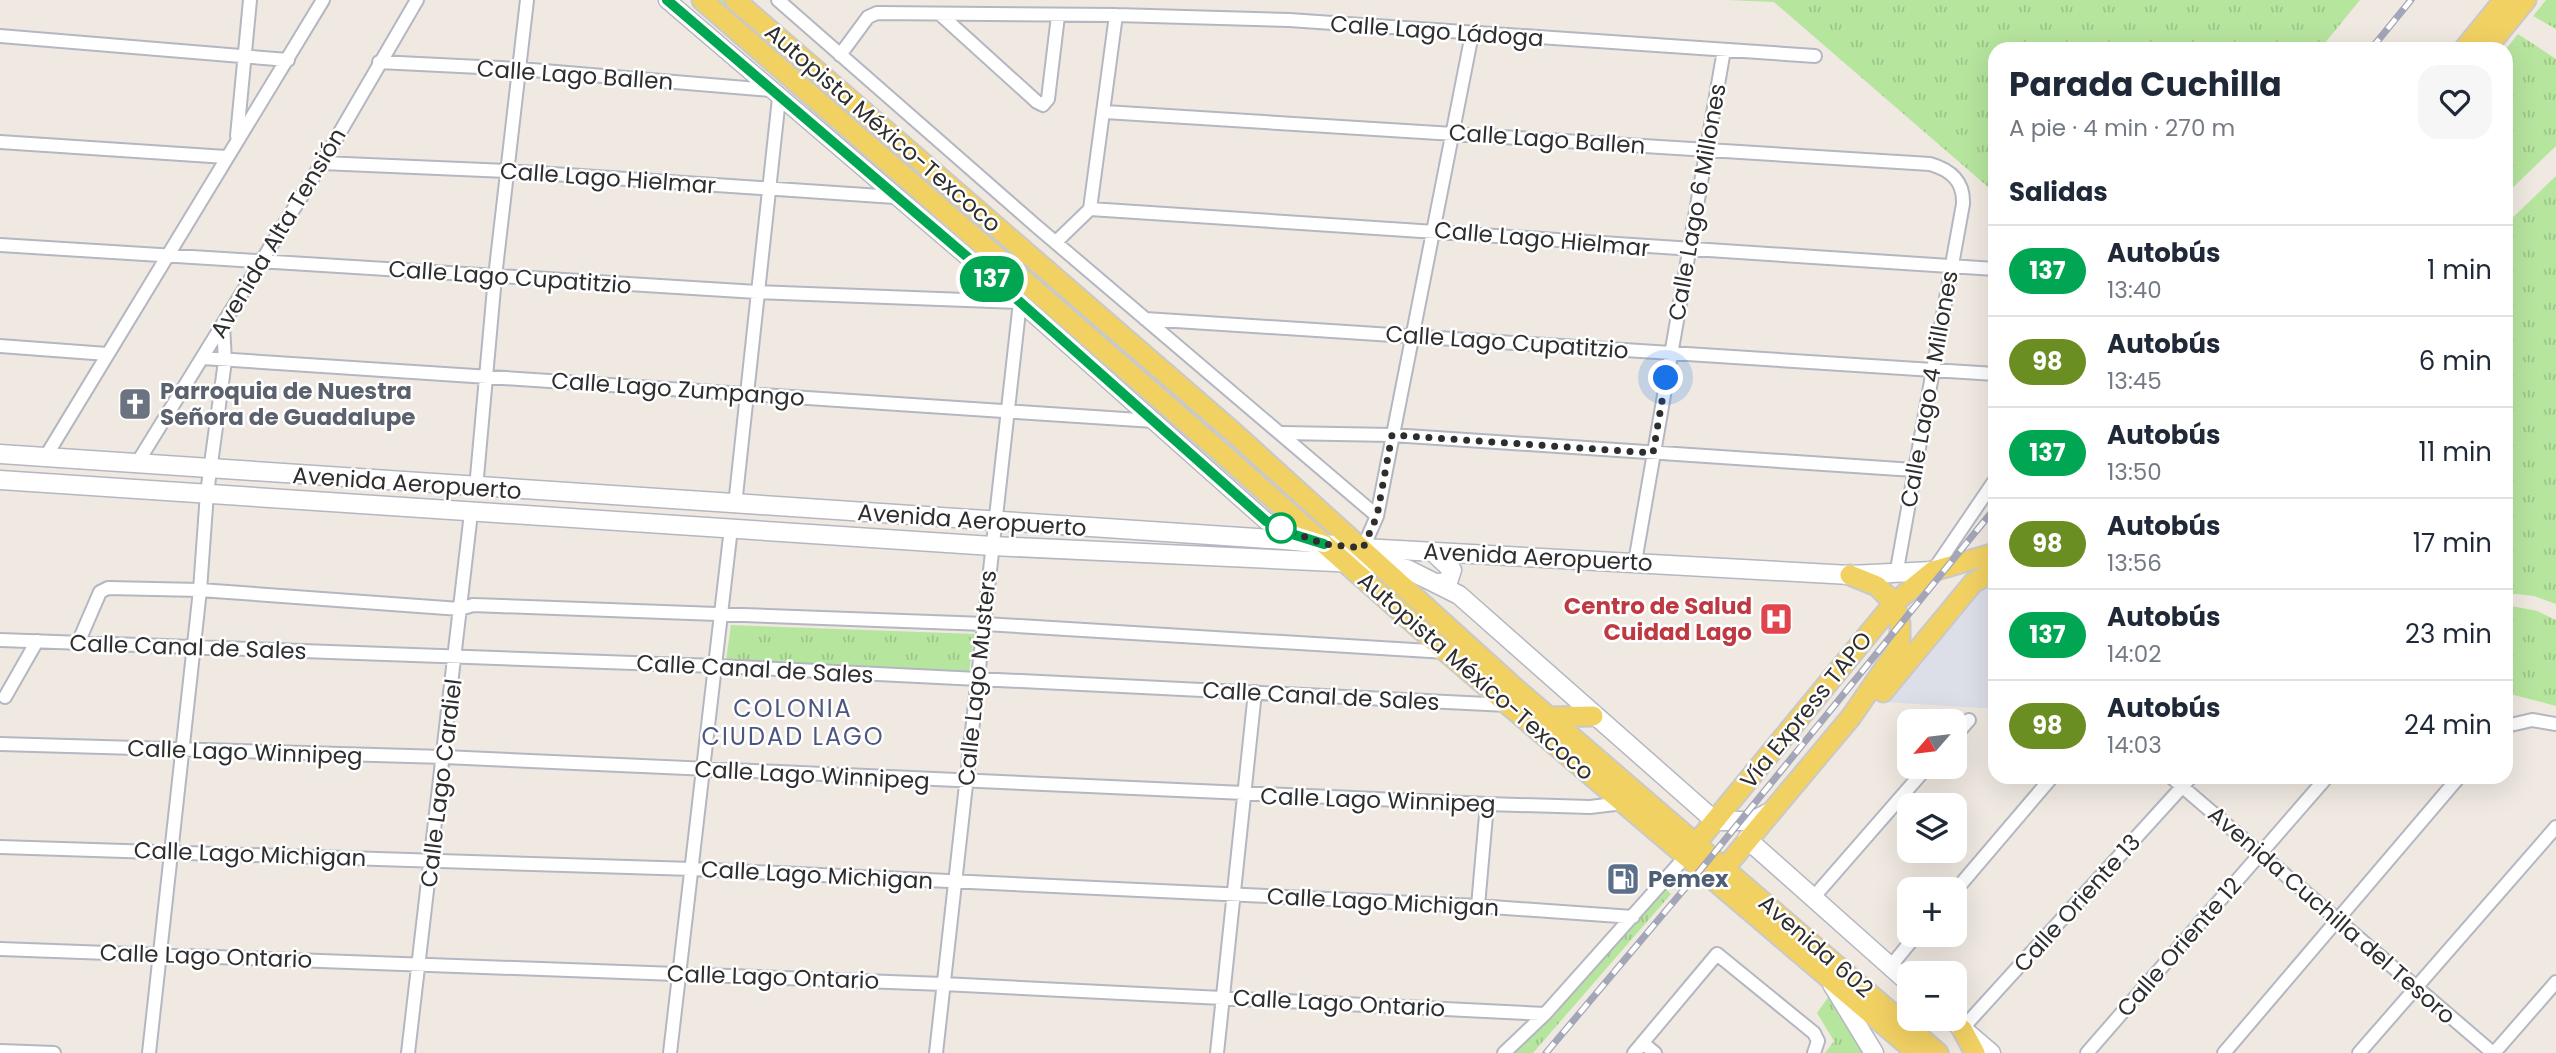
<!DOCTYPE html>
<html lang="es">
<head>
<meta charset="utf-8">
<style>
  :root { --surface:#fff; --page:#f6f6f7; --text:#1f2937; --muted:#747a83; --line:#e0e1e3 }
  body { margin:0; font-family:Poppins,sans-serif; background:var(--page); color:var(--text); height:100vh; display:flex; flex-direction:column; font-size:26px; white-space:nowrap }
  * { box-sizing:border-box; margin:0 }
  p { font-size:23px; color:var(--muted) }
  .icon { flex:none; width:38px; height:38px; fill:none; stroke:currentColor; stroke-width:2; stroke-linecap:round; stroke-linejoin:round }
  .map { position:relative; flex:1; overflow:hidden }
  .sheet { position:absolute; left:1988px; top:42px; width:525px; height:742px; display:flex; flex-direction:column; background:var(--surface); border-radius:21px; box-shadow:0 7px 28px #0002 }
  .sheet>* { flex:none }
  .badge { padding:0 14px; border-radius:23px; font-size:24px; line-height:46px }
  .needle { width:46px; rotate:242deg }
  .tools { position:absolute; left:1897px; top:709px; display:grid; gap:14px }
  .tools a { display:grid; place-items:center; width:70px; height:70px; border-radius:14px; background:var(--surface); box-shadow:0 7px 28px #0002; font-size:35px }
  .you { position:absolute; width:35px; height:35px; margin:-18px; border:5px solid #fff; border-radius:50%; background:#1a73e8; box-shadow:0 0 0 10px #1a73e833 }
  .map>.badge { position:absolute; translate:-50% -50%; box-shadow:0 0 0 4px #fff }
  h2 { padding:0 21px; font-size:26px; line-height:63px }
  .round { display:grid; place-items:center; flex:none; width:74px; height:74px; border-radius:21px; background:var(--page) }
  .overview { display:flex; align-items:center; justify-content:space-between; height:119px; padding:0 21px }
  h1 { font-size:33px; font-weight:700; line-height:52px }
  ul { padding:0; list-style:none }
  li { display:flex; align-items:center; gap:21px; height:91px; padding:0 21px; border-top:2px solid var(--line) }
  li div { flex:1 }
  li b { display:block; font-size:26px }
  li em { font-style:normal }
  li .badge { min-width:77px; font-weight:700; text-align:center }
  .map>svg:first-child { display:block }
</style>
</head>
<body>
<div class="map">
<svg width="2556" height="1053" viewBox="0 0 2556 1053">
  <defs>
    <pattern id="grass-tufts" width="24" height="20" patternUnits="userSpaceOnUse" patternTransform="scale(1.75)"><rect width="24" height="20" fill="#b6e59e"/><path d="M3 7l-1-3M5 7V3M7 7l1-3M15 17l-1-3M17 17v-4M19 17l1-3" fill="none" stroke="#9dc588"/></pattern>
  </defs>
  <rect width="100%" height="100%" fill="#efe9e1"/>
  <path fill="#dcdee8" d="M1995,583V709L1886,702L1978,590Z"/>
  <path fill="url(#grass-tufts)" d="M719,0H725L1285,491Z
    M1728,0H2360L2320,49H1995V193L1774,2Z
    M2546,0H2556V29L2533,16Z
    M2518,34L2556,59V146L2506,194V49Z
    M2556,176V604L2534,596L2506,593V224Z
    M2506,605L2537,611L2556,620V706L2506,693Z
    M731,625L975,634L969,672L726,660Z
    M1666,889L1671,894L1533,1053H1515Z
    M1832,992L1870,1053H1825L1834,1041L1817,1013Z"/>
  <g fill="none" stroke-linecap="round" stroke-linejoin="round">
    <defs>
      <path id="minor" d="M778,0L1035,225L1377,516
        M941,15L1037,102L1043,105L1048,99L1058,16
        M0,36L288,60
        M840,55L868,17L877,13L1116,15L1289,20L1815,56
        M379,62L520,69L770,90
        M1105,112L1930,164C1951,170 1964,181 1963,204L1896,575
        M237,136L250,0
        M0,142L226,157
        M322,163L507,171L895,197
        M1090,209L1995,269
        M1056,242L1090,209L1116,15
        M0,245L757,292L1020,302L936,1053
        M1145,319L1995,374
        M0,346L107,354
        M202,358L1154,421
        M1283,433L1392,435L1914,470
        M46,456L323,0
        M136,465L322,163L417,0
        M476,488L495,277L527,0
        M735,505L779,98
        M1363,548L1377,516L1472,34
        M1635,562L1724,50
        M1933,571L1995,480
        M0,640L716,666L1507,705
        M78,643L100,592L108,588L200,590L460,609L473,605L985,624L1446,652
        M5,697L37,641
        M2506,726L2532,720L2556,724
        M1955,736L1969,720
        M0,744L444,757L1487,804L1590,807L1623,803
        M2171,777L2493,1053
        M0,847L692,869L1478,906L1633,917
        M1955,891L2052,777
        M1812,899L1928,766
        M1478,906L1487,804
        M0,949L943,984L1545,1014
        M1890,967L1917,934
        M1962,1029L2191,777
        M1643,1043L1655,1053
        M0,1051L54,1053
        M149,1053L200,590L207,493L225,361L223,325
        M408,1053L471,513
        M670,1053L731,528
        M1217,1053L1255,692
        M1504,1053L1545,1014L1686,856
        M1634,1053L1717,954L1814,1033L1818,1041L1814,1053
        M2087,1053L2327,777
        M2224,1053L2459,777
        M2359,1053L2556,827
        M2494,1053L2556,982"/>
      <path id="tertiary" d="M667,0L1020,302L1266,521L1306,538"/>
      <path id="secondary" d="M0,454L1285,540L1363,548L1850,575L1933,571
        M0,480L992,546L1379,564L1407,569L1459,595L1715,821H1752L1768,813
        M1433,552L1452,570L1448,582L1438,583
        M1747,839L1909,983
        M1832,984L1874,1053
        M1950,1018L1991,1053"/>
      <path id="primary" d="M702,0L1215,447L1446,652L1917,1053
        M735,0L1232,431L1514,687L1938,1053
        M2464,49L2504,0
        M2486,49L2526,0
        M1883,692L1973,583L1995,570
        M1549,717L1593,716
        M1689,852L1894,603L1933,571L1995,553
        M1718,876L1851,717L1900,646V624L1894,603L1877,586L1850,575
        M1962,1029L1975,1053"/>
    </defs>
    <use href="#minor" stroke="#b4b7c1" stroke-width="16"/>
    <use href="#tertiary" stroke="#b4b7c1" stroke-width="19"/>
    <use href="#secondary" stroke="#b4b7c1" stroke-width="21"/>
    <use href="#primary" stroke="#c9c9c9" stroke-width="23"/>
    <use href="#minor" stroke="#fff" stroke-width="12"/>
    <use href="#tertiary" stroke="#fff" stroke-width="16"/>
    <use href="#secondary" stroke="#fff" stroke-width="18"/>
    <use href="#primary" stroke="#f2d163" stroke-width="19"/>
    <defs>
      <path id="rail" d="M2371,49L2411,0
        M1546,1053L1702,868L1995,508"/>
    </defs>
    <use href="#rail" stroke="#a3a6b8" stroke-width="7"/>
    <use href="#rail" stroke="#fff" stroke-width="4.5" stroke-dasharray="13" stroke-linecap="butt"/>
  </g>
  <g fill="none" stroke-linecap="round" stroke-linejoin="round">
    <defs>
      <path id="line" d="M667,0L1020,302L1266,521L1295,535L1324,544"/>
    </defs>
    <use href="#line" stroke="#fff" stroke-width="16"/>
    <use href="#line" stroke="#00a651" stroke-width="10"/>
    <path stroke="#2e2e2e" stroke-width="7" stroke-dasharray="0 12.6" d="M1281,528L1324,544L1363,548L1377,516L1392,435L1653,453L1666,378"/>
  </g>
  <defs>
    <symbol id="church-square" viewBox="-11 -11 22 22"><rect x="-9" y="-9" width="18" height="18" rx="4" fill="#6b7280" stroke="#fff"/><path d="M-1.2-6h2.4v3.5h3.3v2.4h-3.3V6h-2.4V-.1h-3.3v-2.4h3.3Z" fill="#fff"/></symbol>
    <symbol id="hospital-square" viewBox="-11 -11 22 22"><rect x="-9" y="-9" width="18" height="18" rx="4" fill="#e0444e" stroke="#fff"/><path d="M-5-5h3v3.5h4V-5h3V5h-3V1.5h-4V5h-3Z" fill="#fff"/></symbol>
    <symbol id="fuel-square" viewBox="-11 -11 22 22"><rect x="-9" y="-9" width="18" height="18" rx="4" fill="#5c6f8a" stroke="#fff"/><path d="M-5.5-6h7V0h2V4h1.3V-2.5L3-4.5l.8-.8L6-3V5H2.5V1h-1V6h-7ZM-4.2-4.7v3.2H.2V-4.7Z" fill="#fff"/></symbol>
  </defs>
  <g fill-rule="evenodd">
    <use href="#church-square" x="116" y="385" width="38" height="38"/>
    <use href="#hospital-square" x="1757" y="600" width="38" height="38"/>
    <use href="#fuel-square" x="1604" y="860" width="38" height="38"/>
  </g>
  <circle fill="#fff" stroke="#00a651" stroke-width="3.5" cx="1281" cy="528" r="14"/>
  <g text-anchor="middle" stroke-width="5" stroke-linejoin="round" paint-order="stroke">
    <g font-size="23" fill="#2e2e2e" stroke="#fff">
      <text transform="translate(1437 31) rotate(4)" y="8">Calle Lago Ládoga</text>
      <text transform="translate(575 75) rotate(4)" y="8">Calle Lago Ballen</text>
      <text transform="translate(883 128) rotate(41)" y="8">Autopista México-Texcoco</text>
      <text transform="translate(1547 139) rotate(4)" y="8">Calle Lago Ballen</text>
      <text transform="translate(608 178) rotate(4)" y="8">Calle Lago Hielmar</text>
      <text transform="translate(1697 202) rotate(-80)" y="8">Calle Lago 6 Millones</text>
      <text transform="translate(278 233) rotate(-59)" y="8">Avenida Alta Tensión</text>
      <text transform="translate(1542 239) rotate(5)" y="8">Calle Lago Hielmar</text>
      <text transform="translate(510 277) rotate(4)" y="8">Calle Lago Cupatitzio</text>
      <text transform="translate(1507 342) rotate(4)" y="8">Calle Lago Cupatitzio</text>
      <text transform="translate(678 389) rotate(4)" y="8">Calle Lago Zumpango</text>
      <text transform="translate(1929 389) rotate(-80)" y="8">Calle Lago 4 Millones</text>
      <text transform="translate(407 483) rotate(4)" y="8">Avenida Aeropuerto</text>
      <text transform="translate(972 520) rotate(4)" y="8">Avenida Aeropuerto</text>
      <text transform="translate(1538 557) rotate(3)" y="8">Avenida Aeropuerto</text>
      <text transform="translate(188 647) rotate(2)" y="8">Calle Canal de Sales</text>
      <text transform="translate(755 669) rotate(3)" y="8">Calle Canal de Sales</text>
      <text transform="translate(1476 676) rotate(41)" y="8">Autopista México-Texcoco</text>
      <text transform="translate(977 678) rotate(-84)" y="8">Calle Lago Musters</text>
      <text transform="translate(1321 696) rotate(3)" y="8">Calle Canal de Sales</text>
      <text transform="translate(1806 710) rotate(-51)" y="8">Vía Express TAPO</text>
      <text transform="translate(245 752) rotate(2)" y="8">Calle Lago Winnipeg</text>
      <text transform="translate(812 775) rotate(3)" y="8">Calle Lago Winnipeg</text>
      <text transform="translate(441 783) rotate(-83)" y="8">Calle Lago Cardiel</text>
      <text transform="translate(1378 800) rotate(2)" y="8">Calle Lago Winnipeg</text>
      <text transform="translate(250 854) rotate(2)" y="8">Calle Lago Michigan</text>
      <text transform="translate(817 875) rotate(3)" y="8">Calle Lago Michigan</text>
      <text transform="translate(1383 902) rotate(3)" y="8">Calle Lago Michigan</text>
      <text transform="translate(2077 903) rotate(-48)" y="8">Calle Oriente 13</text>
      <text transform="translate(2332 915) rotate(41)" y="8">Avenida Cuchilla del Tesoro</text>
      <text transform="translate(1816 946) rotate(41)" y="8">Avenida 602</text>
      <text transform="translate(2179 947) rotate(-49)" y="8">Calle Oriente 12</text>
      <text transform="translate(206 956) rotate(2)" y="8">Calle Lago Ontario</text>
      <text transform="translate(773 977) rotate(2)" y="8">Calle Lago Ontario</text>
      <text transform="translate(1339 1003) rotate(3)" y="8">Calle Lago Ontario</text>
    </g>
    <g font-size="23" font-weight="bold" fill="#5b616d" stroke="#fff" text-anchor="start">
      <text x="160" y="399">Parroquia de Nuestra<tspan x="160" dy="26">Señora de Guadalupe</tspan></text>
    </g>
    <g font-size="23" font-weight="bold" fill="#be3a42" stroke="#fff" text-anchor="end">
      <text x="1752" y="614">Centro de Salud<tspan x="1752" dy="26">Cuidad Lago</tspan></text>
    </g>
    <g font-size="23" font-weight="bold" fill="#4e5e75" stroke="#fff" text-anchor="start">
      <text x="1648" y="887">Pemex</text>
    </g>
    <g font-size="24" letter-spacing="2" fill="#4d5680" stroke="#fff">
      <text x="793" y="717">COLONIA<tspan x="793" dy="28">CIUDAD LAGO</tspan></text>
    </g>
  </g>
</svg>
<div class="tools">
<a><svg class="needle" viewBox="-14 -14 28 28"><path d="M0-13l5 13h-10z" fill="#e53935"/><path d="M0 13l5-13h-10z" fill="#747a83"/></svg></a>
<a><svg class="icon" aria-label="layers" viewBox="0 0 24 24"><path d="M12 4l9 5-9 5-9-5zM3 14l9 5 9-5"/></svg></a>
<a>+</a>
<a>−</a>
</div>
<div class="you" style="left:1666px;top:378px"></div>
<b class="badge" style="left:992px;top:279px;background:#00a651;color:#fff">137</b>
<section class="sheet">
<div class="overview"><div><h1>Parada Cuchilla</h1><p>A pie · 4 min · 270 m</p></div><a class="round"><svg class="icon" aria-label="heart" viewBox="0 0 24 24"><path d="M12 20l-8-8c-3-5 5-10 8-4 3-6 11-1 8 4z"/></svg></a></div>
<h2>Salidas</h2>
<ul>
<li><span class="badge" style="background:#00a651;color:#fff">137</span><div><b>Autobús</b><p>13:40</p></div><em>1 min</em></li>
<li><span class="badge" style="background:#6b8e23;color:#fff">98</span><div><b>Autobús</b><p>13:45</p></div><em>6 min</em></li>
<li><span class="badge" style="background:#00a651;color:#fff">137</span><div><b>Autobús</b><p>13:50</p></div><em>11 min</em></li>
<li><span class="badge" style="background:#6b8e23;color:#fff">98</span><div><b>Autobús</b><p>13:56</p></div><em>17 min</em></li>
<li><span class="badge" style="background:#00a651;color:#fff">137</span><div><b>Autobús</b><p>14:02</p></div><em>23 min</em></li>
<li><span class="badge" style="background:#6b8e23;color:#fff">98</span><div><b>Autobús</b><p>14:03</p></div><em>24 min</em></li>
</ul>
</section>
</div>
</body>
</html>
